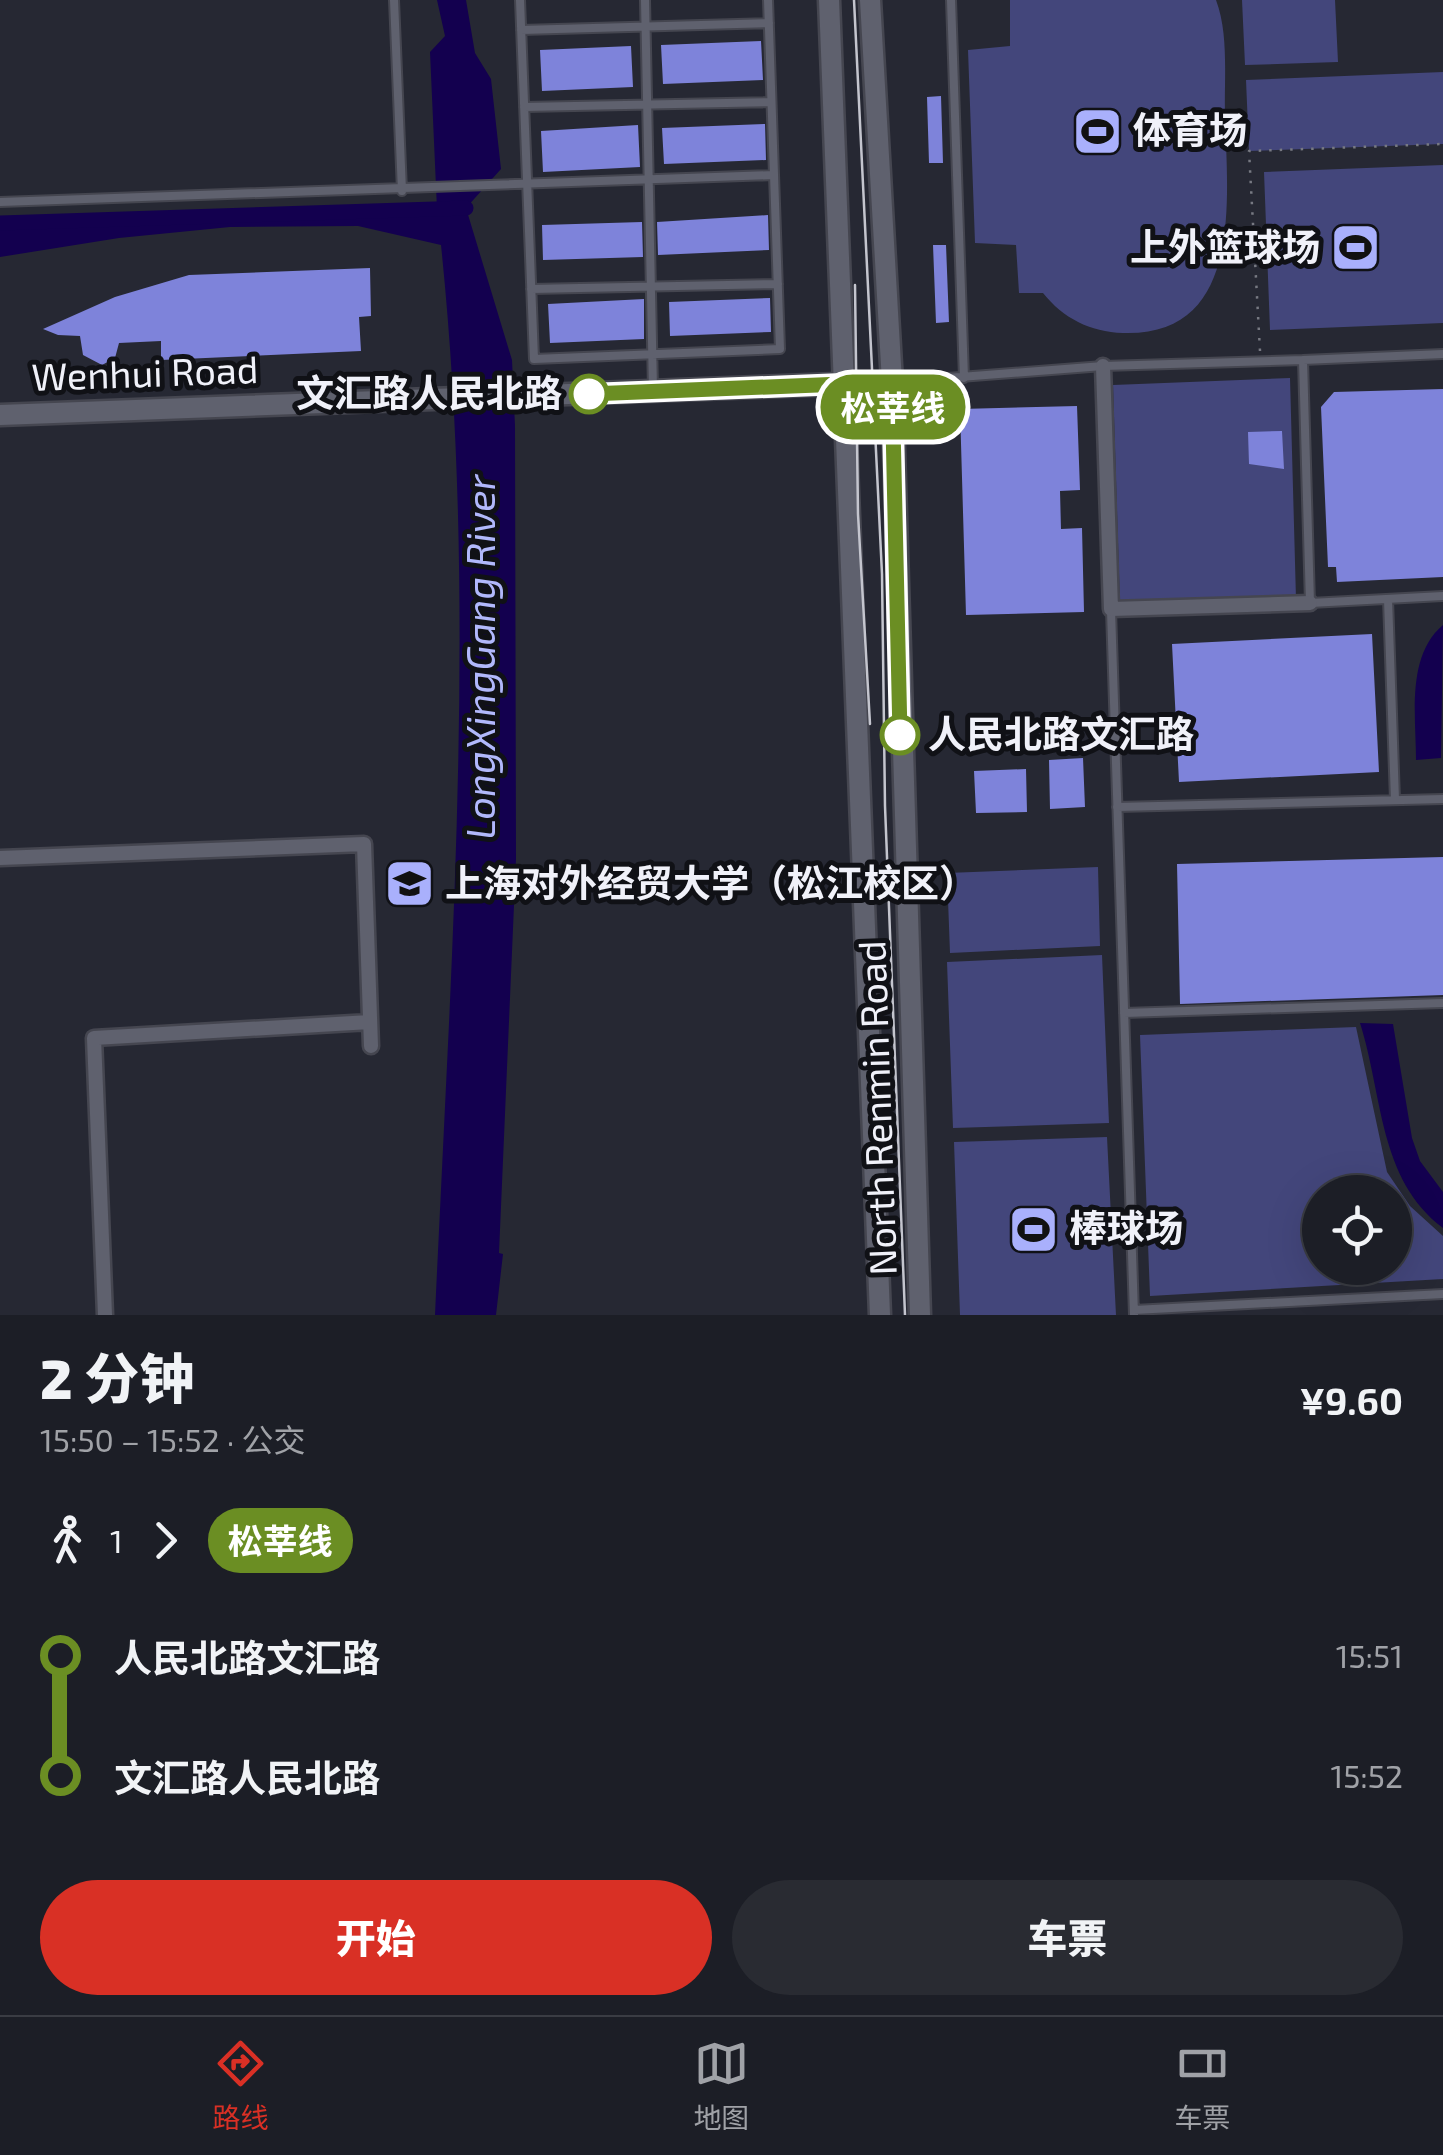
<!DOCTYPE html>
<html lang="zh">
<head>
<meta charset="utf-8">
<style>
  :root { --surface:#1c1e26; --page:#292b32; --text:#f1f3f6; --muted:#a0a2a7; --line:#3a3c43; --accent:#d93025 }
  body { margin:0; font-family:"Exo 2","Noto Sans SC",sans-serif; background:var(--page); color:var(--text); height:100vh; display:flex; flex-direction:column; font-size:38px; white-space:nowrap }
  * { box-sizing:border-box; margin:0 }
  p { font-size:32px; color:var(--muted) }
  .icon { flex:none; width:55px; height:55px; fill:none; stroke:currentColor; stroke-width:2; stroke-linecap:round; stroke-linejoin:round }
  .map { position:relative; height:1315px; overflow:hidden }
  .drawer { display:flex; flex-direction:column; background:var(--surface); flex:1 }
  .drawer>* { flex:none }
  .badge { padding:0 20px; border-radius:32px; font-size:35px; line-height:65px }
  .tools { position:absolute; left:1302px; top:1175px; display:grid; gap:20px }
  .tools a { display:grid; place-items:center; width:110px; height:110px; border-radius:50%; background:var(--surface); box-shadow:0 10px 40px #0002,0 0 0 2px var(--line); font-size:50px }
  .map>.badge { position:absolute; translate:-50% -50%; box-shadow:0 0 0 5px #fff }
  .legs { display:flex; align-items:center; gap:15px; height:110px; padding:0 40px; font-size:32px }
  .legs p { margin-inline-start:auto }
  .summary { display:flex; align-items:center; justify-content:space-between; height:170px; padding:0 40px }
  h1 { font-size:55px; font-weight:800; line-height:75px }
  .button { display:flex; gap:20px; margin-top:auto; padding:20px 40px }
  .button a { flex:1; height:115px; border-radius:60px; background:var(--accent); color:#fff; font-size:40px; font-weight:800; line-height:115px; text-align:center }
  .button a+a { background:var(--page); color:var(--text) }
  ul { padding:0 40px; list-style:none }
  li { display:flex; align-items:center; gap:35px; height:120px; font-size:38px }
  li i { display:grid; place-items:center; width:15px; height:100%; margin:0 12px; background:currentColor }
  li i::after { content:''; width:25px; height:25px; margin:-12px; border:8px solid; border-radius:50%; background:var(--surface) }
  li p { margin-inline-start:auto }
  li:first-child i { background:linear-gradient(#0000 50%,currentColor 0) }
  li:last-child i { background:linear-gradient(currentColor 50%,#0000 0) }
  .dock { display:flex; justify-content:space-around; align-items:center; height:140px; border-top:2px solid var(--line); background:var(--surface); font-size:28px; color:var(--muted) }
  .dock a { display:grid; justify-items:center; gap:5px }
  .dock .selected { color:var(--accent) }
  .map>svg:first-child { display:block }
</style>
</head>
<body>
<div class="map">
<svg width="1443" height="1315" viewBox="0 0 1443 1315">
  <rect width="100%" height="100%" fill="#262833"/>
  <path fill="#43467b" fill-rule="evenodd" d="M1010,0H1216C1229,34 1224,79 1225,115C1227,196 1245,337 1123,333C1090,332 1063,318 1043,293H1019L1016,245L975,243L968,50L1010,46Z
    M1242,0H1335L1338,62L1245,65Z
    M1443,72V144L1249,151L1246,80Z
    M1443,165V323L1270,330L1264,172Z
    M1290,378L1296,599L1120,605L1113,385Z
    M1098,867L1100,946L950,953L947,873Z
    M1102,955L1109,1123L953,1128L947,962Z
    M1356,1027L1387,1172L1410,1206L1443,1236V1279L1150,1296L1140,1035ZM1320,1192H1395V1268H1320Z
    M1107,1137L1116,1315H960L954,1142Z"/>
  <path fill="#13004f" d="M437,0H466L475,53L491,79L501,169L466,208L512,360L515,426L516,859L499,1253L503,1254L496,1315H435C451,959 478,600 441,245L358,226L230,227L119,238L0,257V226L437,209L430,52L445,36Z
    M1443,625L1441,758L1416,760C1416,717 1406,656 1443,625Z
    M1360,1023L1393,1024L1412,1138L1420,1161L1443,1192V1228C1378,1179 1383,1095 1360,1023Z"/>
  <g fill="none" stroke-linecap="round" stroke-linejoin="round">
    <path stroke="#13004f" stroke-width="15" d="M0,223L466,208"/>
  </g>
  <path fill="#7e83da" d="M761,41L763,80L663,84L661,45Z
    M631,46L633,87L542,91L540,50Z
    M941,96L943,163H929L927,97Z
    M765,124L766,160L664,164L662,128Z
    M638,125L640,167L543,172L541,131Z
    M768,215L769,250L658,255L657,222Z
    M642,222L643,257L543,260L542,225Z
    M933,245H946L949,322L936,323Z
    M370,268L371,316L359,317L361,351L161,360V341L119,343L115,358L102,365L83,355L80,336L58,335L43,329L115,297L189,275Z
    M770,298L771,332L670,336L669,302Z
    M644,299V339L550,343L548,304Z
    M1443,389V577L1337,582L1336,567H1328L1321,407L1334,392Z
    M1077,406L1080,490L1060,491L1061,529L1082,528L1084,612L966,615L960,409Z
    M1282,431L1284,469L1249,464L1248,432Z
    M1372,634L1379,772L1179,782L1172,644Z
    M1083,758L1085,807L1050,809L1049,760Z
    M1026,769L1027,812L976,813L974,771Z
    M1443,857V995L1180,1004L1177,864Z"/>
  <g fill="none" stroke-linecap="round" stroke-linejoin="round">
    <defs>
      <path id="lane" d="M394,0L402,191
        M520,0L534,359L780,349L768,0
        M645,0L653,390
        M951,0L964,378
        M521,30L769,23
        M524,107L771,102
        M0,202L774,175
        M531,289L778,284
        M1303,360L1443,354
        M896,382L1103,366L1303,360L1310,603L1443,596
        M1388,599L1395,800
        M1111,610L1134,1315
        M1117,807L1443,799
        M1124,1013L1443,1003
        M1134,1310L1443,1294"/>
      <path id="street" d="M1103,366L1111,609L1310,603
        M0,858L364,844L371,1046
        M105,1315L94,1038L370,1022"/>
      <path id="secondary" d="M829,0L880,1315
        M870,0L892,382L920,1315
        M0,415L892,382"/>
    </defs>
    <use href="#lane" stroke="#454650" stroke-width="12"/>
    <use href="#street" stroke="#454650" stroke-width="19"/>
    <use href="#secondary" stroke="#454650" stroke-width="25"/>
    <path stroke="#777982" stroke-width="2.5" stroke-dasharray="2.5 8" stroke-linecap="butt" d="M1260,351L1249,151L1443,144"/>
    <use href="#lane" stroke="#5f616e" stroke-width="8"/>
    <use href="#street" stroke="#5f616e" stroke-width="14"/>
    <use href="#secondary" stroke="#5f616e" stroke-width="20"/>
    <path stroke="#c4c5ce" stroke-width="2.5" d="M854,0L882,574L885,806L905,1315
      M855,285L858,514L870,724"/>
  </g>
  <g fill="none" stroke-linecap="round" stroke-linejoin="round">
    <defs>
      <path id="line-1" d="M589,394L892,382L900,735"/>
    </defs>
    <use href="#line-1" stroke="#fff" stroke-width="22"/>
    <use href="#line-1" stroke="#6b8e23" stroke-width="15"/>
  </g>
  <defs>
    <symbol id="stadium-square" viewBox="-11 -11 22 22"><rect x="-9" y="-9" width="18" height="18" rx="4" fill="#a9b0fc" stroke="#101116"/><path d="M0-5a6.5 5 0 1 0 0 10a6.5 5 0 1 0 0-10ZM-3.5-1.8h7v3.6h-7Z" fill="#111"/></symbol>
    <symbol id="university-square" viewBox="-11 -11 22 22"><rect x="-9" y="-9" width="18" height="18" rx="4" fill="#a9b0fc" stroke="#101116"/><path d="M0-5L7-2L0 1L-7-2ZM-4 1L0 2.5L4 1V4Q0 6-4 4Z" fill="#111"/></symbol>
  </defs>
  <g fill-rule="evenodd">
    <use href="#stadium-square" x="1070" y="104" width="55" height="55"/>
    <use href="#stadium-square" x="1328" y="220" width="55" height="55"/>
    <use href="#university-square" x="382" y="856" width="55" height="55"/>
    <use href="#stadium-square" x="1006" y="1202" width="55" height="55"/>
  </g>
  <g fill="#fff" stroke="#6b8e23" stroke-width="5">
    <circle cx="589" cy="394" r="18"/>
    <circle cx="900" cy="735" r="18"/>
  </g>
  <g text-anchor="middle" stroke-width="10" stroke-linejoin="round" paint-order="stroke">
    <g font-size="38" font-weight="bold" fill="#f0f1f9" stroke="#101116" text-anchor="start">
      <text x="1133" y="144">体育场</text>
      <text x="1320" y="261" text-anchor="end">上外篮球场</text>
      <text x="445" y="897">上海对外经贸大学（松江校区）</text>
      <text x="1069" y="1242">棒球场</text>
    </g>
    <g font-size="38" fill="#f0f1f9" stroke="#101116">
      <text transform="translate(145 374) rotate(-2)" y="13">Wenhui Road</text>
      <text transform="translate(878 1108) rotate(-92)" y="13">North Renmin Road</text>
    </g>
    <g font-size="38" font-weight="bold" fill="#f0f1f9" stroke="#101116" text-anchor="end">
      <text x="562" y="407">文汇路人民北路</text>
      <text x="928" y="748" text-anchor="start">人民北路文汇路</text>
    </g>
    <g font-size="40" font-style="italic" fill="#b1b8fb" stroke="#101116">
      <text transform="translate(481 657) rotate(-90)" y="14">LongXingGang River</text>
    </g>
  </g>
</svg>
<div class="tools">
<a><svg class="icon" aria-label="locate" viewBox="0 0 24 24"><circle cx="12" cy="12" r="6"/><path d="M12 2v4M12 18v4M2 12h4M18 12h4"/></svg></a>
</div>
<b class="badge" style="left:893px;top:407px;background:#6b8e23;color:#fff">松莘线</b>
</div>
<section class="drawer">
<div class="summary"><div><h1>2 分钟</h1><p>15:50 – 15:52 · 公交</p></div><b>¥9.60</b></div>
<div class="legs"><svg class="icon" aria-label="walk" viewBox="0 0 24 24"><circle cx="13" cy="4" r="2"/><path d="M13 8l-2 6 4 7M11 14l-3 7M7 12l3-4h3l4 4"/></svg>1<svg class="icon" aria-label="forward" viewBox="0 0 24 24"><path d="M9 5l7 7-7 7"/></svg><b class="badge" style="background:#6b8e23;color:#fff">松莘线</b></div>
<ul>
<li><i style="color:#6b8e23"></i><b>人民北路文汇路</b><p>15:51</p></li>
<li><i style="color:#6b8e23"></i><b>文汇路人民北路</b><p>15:52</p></li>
</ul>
<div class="button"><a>开始</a><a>车票</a></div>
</section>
<nav class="dock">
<a class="selected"><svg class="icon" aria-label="directions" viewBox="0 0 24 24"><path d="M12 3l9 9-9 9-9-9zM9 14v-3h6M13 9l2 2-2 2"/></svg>路线</a>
<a><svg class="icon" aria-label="map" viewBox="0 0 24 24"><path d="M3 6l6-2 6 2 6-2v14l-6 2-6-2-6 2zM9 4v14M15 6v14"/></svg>地图</a>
<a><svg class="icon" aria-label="tickets" viewBox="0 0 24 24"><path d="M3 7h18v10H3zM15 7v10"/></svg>车票</a>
</nav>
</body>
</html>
